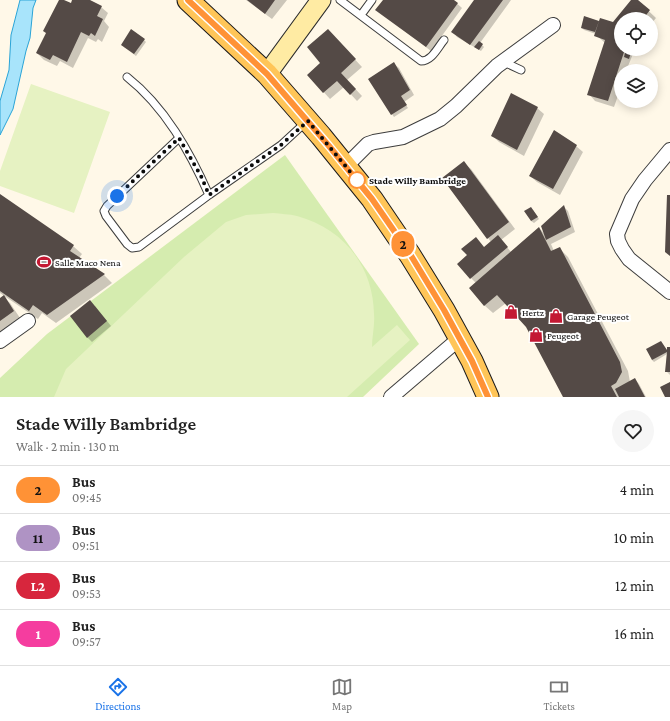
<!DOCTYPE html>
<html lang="en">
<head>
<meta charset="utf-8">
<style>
  :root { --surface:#fff; --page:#f6f6f6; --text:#222; --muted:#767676; --line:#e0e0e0; --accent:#1a73e8 }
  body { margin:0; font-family:"Crimson Pro",serif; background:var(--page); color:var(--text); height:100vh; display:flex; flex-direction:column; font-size:15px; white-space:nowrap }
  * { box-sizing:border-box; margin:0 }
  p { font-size:13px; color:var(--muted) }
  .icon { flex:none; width:22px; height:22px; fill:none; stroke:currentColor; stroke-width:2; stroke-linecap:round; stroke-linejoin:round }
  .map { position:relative; height:397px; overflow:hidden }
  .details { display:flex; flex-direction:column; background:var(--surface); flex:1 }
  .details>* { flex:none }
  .badge { padding:0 8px; border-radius:13px; font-size:14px; line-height:26px }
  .fabs { position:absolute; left:614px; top:12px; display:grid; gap:8px }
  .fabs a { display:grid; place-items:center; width:44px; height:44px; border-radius:50%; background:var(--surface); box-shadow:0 2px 10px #0003; font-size:20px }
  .you { position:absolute; width:20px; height:20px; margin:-10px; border:3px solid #fff; border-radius:50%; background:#1a73e8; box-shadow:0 0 0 6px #1a73e833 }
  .map>.badge { position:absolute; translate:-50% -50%; box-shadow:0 0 0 2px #fff }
  .round { display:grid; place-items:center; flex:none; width:42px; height:42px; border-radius:21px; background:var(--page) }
  .headline { display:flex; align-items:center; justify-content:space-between; height:68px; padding:0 16px }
  h1 { font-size:19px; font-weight:600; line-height:30px }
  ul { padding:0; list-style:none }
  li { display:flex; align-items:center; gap:12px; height:48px; padding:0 16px; border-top:1px solid var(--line) }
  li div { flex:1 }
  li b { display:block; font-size:15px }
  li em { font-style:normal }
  li .badge { min-width:44px; font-weight:700; text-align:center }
  .tabs { display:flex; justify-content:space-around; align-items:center; height:56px; border-top:1px solid var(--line); background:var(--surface); font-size:11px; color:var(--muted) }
  .tabs a { display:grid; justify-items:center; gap:2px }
  .tabs .on { color:var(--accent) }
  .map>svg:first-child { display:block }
</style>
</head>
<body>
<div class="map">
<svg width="670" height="397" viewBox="0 0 670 397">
  <rect width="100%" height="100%" fill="#fff8e8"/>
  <path fill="#d5ecaf" d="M285,155L419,344L363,397H0V378L47,334Z"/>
  <path fill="#e6f2c2" d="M31,84L110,112L74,213L0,186V171Z
    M273,213C281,214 289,214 297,216C344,229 373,266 374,314C375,325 372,336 372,347L397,325L410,340L347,397H54L66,369L184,257L226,222L246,215Z"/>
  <path fill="#a8e4fb" stroke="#2aa4d7" d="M20,0H36L33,8L30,38L26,51L13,109L0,135V101L9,70L11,35Z"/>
  <path fill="#0003" d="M60,0L71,5L73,0H87L101,7L108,13L104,21L109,27L102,42L98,39L96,42L88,38L73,68L60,61L57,66L44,60L37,53L47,34Z
    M246,0H287L272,19Z
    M384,0H453L462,8L431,51L377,10Z
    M475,0H511L480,43L484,47L481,51L457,37L453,32Z
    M632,0H637L656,18L651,24V19H621V49H635L626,71H621V87L614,107L595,101L589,94L605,43L596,35V34L584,30L582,28L598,22L600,23H614Z
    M335,38L362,67L347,80L362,96L357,101L344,87L330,99L308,75L321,63Z
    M144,40L146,42L136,56L124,47Z
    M394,64L399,68L414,95L404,102L408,108L394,117L386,106Z
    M537,108L544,114L524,156L499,142L492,135Z
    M576,146L583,152L560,195L537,182L530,176Z
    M464,163L471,169L515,229L501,240L511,252L539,228L546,235L564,207L568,211L575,232L551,244L554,251L560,249L568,257L628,371L630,382L635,379L639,384L646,397H565L527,327L506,303L493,313L484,305L476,283L471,278L484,248L491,242L488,238Z
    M0,195L73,246L82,254L79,258L104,275L112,283L56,323L42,313L38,319L0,293Z
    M533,210L539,219L534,223L531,221Z
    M3,297L10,303L20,318L0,332V299Z
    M95,306L111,326L92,342L87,337Z
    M661,342L668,353L670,348V375L666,371L667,354L654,362L652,360Z"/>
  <path fill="#544a46" d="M59,0H64L71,3L72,0H90L102,6L97,16L103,19L95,36L91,33L89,36L81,32L67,62L53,55L50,60L36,53L46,33L43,31Z
    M247,0H275L265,14Z
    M383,0H454L458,3L426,47L375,10Z
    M474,0H503L470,45L451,32Z
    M631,0H638L650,10L643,19H621V49H625L608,101L587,95L605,40L594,36L600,18L613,22Z
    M584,16L599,21L595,32L581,28Z
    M131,29L145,39L134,54L121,45Z
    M328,29L356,59L341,73L356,89L350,95L337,81L323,93L307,75L320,63L307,47Z
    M479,41L483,44L479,50L474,47Z
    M626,49H632L629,59L624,57Z
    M394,62L410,90L401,96L407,105L391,115L368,79Z
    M511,93L538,107L517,150L491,136Z
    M554,130L577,145L553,189L529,176Z
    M464,161L509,222L487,239L442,178Z
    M0,194L74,245L70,251L105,274L47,315L33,305L29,311L0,291Z
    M667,195H670V256L665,252Z
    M564,205L571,227L546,240L541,226Z
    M531,207L538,217L531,221L524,211Z
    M539,227L551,251L560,247L620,362L622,372L616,383L611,386L617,397H563L526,327L497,295L484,306L469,288Z
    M498,235L508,247L470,279L457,264L467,255L461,249L476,237L484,247Z
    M4,295L14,311L0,321V298Z
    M90,300L107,321L87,338L70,316Z
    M661,341L667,350V347H670V372H665L667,352L652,360L646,349Z
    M635,378L645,397H619L615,389Z
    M670,382V397H665L660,387Z"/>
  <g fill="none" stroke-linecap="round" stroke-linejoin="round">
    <defs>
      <path id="service" d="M340,0L421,61C432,61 438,47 444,40
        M361,15L372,0
        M503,64L506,63L521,70
        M127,77C165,107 190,152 209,195
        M179,138L107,206L104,211L106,216L127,244L132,248L139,247L209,195L281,145L306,122"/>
      <path id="minor" d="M670,150L645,180L632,199L617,234L618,241L622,249L629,259L670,292
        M346,166L368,144L374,142L403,137L440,119L456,106L497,66L553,25
        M0,341L28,321
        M391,397L460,338"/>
      <path id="secondary" d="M267,74L321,0"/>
      <path id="primary" d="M188,0L267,74L321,136L372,199L410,255L444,310L472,361L488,397"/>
    </defs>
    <use href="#service" stroke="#3d3d3d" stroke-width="9"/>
    <use href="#minor" stroke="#3d3d3d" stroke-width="16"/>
    <use href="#secondary" stroke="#2c2c2c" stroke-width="21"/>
    <use href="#primary" stroke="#1b1b1b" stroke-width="23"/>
    <use href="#service" stroke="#fff" stroke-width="7"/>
    <use href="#minor" stroke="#fff" stroke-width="14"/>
    <use href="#secondary" stroke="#ffeba3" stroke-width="19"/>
    <use href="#primary" stroke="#ffc558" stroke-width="21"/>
  </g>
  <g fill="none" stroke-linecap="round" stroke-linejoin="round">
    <defs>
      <path id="line" d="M188,0L267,74L329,146L372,199L410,254L444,310L472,361L488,397"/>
    </defs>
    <use href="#line" stroke="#fff" stroke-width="9"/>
    <use href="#line" stroke="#ff9236" stroke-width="6"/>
    <path stroke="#0a0a0a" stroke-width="4" stroke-dasharray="0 7.2" d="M117,196L179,138L201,176L209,195L281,145L308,121L357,180"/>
  </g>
  <defs>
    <symbol id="stadium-bare" viewBox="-9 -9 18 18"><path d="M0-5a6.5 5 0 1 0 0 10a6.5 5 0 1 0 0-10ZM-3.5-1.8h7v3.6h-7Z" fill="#c31933" stroke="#fff" stroke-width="2.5" paint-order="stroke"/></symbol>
    <symbol id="shop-bare" viewBox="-9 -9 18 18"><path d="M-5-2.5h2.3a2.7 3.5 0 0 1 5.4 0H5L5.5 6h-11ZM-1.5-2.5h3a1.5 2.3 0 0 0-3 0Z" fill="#c31933" stroke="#fff" stroke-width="2.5" paint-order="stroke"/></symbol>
  </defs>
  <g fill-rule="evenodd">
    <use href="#stadium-bare" x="34" y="252" width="20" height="20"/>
    <use href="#shop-bare" x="501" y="302" width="20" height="20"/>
    <use href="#shop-bare" x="546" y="306" width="20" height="20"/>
    <use href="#shop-bare" x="526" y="325" width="20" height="20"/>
  </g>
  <circle fill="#fff" stroke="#ff9236" stroke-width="2" cx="357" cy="180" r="8"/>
  <g text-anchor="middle" stroke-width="4" stroke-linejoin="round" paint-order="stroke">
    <g font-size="10" font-weight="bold" fill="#0a0a0a" stroke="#fff" text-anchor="start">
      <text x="369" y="184">Stade Willy Bambridge</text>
    </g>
    <g font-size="10" fill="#0a0a0a" stroke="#fff" text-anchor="start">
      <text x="55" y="266">Salle Maco Nena</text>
      <text x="522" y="316">Hertz</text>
      <text x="567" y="320">Garage Peugeot</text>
      <text x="547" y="339">Peugeot</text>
    </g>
  </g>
</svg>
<div class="fabs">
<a><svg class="icon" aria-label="locate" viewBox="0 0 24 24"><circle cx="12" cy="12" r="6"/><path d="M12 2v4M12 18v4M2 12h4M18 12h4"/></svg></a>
<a><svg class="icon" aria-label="layers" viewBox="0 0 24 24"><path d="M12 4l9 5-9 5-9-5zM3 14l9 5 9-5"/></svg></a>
</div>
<div class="you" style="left:117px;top:196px"></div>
<b class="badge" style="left:403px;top:244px;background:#ff9236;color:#111">2</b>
</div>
<section class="details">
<div class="headline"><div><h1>Stade Willy Bambridge</h1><p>Walk · 2 min · 130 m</p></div><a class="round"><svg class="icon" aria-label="heart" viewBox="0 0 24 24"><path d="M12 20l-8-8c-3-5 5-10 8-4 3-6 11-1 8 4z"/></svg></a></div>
<ul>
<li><span class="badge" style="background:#ff9236;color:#111">2</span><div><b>Bus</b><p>09:45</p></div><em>4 min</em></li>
<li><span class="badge" style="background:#af93c4;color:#111">11</span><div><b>Bus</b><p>09:51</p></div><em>10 min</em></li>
<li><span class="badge" style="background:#d7263d;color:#fff">L2</span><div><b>Bus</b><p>09:53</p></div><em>12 min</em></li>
<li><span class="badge" style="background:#f53d9f;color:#fff">1</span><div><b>Bus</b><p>09:57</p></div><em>16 min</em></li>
</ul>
</section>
<nav class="tabs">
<a class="on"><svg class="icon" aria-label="directions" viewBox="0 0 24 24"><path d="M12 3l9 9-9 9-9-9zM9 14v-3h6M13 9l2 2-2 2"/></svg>Directions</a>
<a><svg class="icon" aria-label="map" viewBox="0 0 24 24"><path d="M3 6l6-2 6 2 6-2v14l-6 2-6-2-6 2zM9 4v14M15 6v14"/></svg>Map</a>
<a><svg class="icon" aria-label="tickets" viewBox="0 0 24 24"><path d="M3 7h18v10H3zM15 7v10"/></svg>Tickets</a>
</nav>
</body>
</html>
